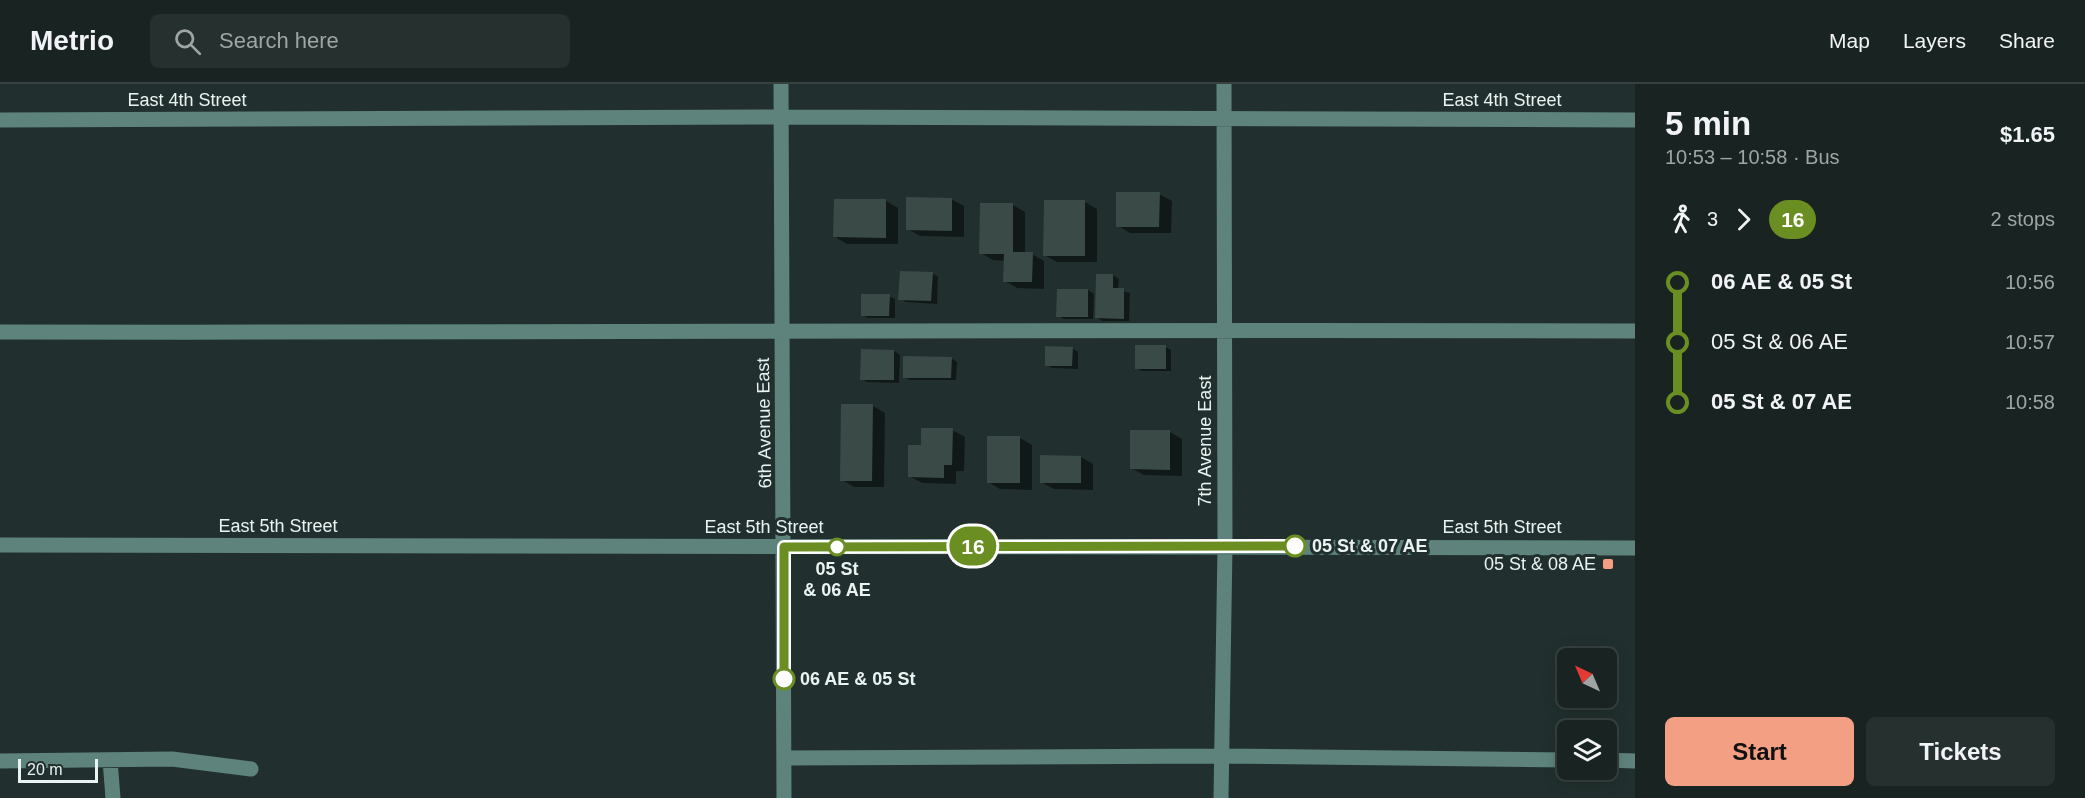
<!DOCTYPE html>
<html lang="en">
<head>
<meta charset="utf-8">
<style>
  :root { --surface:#192422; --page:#26302f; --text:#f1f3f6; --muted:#9fa4a5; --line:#374140; --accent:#f39f83 }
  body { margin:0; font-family:Arial,sans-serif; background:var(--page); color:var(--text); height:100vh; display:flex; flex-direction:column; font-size:22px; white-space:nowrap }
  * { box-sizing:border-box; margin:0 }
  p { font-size:20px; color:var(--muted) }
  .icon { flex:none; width:33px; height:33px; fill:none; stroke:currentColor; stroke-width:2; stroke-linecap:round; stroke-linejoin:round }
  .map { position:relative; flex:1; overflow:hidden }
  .side { display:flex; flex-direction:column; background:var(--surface); width:450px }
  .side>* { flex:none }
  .badge { padding:0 12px; border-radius:20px; font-size:21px; line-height:39px }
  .needle { width:39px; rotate:316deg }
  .controls { position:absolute; left:1557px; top:564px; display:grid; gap:12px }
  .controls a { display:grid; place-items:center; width:60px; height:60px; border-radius:9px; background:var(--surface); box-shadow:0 3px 15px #0003,0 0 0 2px var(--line); font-size:30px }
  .scale { position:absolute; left:18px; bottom:15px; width:80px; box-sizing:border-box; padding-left:6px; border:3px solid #e9f3f1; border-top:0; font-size:16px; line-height:21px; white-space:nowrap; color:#e9f3f1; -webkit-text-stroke:4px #21302e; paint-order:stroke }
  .map>.badge { position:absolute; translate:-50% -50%; box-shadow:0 0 0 3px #fff }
  .legs { display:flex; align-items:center; gap:9px; height:66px; padding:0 30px; font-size:20px }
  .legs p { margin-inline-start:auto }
  .summary { display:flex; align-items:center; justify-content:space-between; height:102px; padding:0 30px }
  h1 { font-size:33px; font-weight:600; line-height:45px }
  .action { display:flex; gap:12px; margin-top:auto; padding:12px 30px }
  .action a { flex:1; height:69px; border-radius:9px; background:var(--accent); color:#111; font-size:24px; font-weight:600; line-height:69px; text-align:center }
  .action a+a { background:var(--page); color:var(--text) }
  ul { padding:0 30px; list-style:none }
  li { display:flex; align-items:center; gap:21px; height:60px; font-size:22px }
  li i { display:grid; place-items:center; width:9px; height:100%; margin:0 8px; background:currentColor }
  li i::after { content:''; width:15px; height:15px; margin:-8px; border:4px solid; border-radius:50%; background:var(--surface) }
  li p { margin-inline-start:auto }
  li:first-child i { background:linear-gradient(#0000 50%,currentColor 0) }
  li:last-child i { background:linear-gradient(currentColor 50%,#0000 0) }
  header { display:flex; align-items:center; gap:36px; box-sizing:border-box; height:84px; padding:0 30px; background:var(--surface); border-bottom:2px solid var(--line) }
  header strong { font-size:28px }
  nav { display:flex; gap:33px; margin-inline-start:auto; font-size:21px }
  .search { width:420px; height:54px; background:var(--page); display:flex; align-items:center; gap:15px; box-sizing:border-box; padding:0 21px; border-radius:9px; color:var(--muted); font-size:22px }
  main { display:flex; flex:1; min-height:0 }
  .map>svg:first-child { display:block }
</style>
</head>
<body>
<header>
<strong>Metrio</strong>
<div class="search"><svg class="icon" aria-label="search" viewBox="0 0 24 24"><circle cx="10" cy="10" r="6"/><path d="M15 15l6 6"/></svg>Search here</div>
<nav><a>Map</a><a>Layers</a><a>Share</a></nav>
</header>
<main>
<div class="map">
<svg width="1635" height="714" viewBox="0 0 1635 714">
  <rect width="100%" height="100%" fill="#21302e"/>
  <path fill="#0007" d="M1159,110L1172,117L1171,149H1130L1118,142Z
    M951,115L964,122V153L920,152L908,145Z
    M886,117L898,124V160H847L835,153Z
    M1085,118L1097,125V178H1057L1044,171Z
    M1013,121L1025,128V170H1032L1044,177V205L1017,204L1005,197V177L993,176L981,169Z
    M932,189L938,193L937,220L906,218L900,215Z
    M1113,191L1119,195L1118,206L1130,209L1129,237H1102L1097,233Z
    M1088,206L1094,210L1093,235H1064L1058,232Z
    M889,212L895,215V234H868L862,231Z
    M1166,263L1171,266V287H1142L1136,284Z
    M1072,264L1078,268V285L1052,284L1046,281Z
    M894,267L900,271L899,299L867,298L862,295Z
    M951,274L957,278L956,296H910L904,293Z
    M873,322L885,329L884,403H854L842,396Z
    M952,346L965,353L964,387H956V400L922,399L909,392L923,363Z
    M1170,348L1182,355V392L1144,391L1131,384Z
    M1020,354L1032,361V406L1000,405L988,398Z
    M1081,373L1093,380V406L1054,405L1041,398Z"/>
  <path fill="#3a4a47" d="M1116,108H1160L1159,143H1116Z
    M906,113L952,114V147L906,146Z
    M834,115H886V154L833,153Z
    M1044,116H1085V172H1043Z
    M980,119H1013V168H1033L1032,198H1003L1004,170H979Z
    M900,187L933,188L931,217L898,216Z
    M1096,190H1113V204H1124V235L1095,234Z
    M1057,205H1088V233H1056Z
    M861,210H890L889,232H861Z
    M1135,261H1166V285H1135Z
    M1045,262L1073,263L1072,282H1045Z
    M861,265L894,266V296H860Z
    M903,272L952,273L951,294H903Z
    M841,320H873L872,397H840Z
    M921,344H953L952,381H944V394L908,393V361H921Z
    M1130,346H1170V386L1130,385Z
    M987,352H1020V399H987Z
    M1040,371L1081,372V399H1040Z"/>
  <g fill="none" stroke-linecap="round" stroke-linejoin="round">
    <path stroke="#5e837d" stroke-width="15" d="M781,0L784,714
      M0,36L781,33L1635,36
      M0,248C545,249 1090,245 1635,247
      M0,461L1635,464
      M784,674L1220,672L1568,676
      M110,676L113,714
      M1606,676L1635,677
      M0,677L172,675L251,685
      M1221,714L1225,462L1224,0"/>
  </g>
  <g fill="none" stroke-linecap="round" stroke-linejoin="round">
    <defs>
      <path id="line-1" d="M784,595V463L1295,462"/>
    </defs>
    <use href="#line-1" stroke="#fff" stroke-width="14"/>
    <use href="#line-1" stroke="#6b8e23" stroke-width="9"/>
  </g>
  <g fill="#fff" stroke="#6b8e23" stroke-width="3">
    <circle cx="1295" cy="462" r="10"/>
    <circle cx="837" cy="463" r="8"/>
    <circle cx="784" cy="595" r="10"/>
  </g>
  <rect fill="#f39f83" stroke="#21302e" stroke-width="2" x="1602" y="474" width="12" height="12" rx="3"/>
  <g text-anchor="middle" stroke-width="6" stroke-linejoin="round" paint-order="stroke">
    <g font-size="18" fill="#e9f3f1" stroke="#21302e">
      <text x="187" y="22">East 4th Street</text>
      <text x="1502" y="22">East 4th Street</text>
      <text transform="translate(764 339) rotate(-91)" y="6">6th Avenue East</text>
      <text transform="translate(1205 357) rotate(-90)" y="6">7th Avenue East</text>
      <text x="278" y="448">East 5th Street</text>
      <text x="764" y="449">East 5th Street</text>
      <text x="1502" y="449">East 5th Street</text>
    </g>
    <g font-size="18" font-weight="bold" fill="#e9f3f1" stroke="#21302e" text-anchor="start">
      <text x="1312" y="468">05 St &amp; 07 AE</text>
      <text x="837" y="491" text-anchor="middle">05 St<tspan x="837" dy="21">&amp; 06 AE</tspan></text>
      <text x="800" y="601">06 AE &amp; 05 St</text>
    </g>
    <g font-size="18" fill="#e9f3f1" stroke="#21302e" text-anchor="end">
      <text x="1596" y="486">05 St &amp; 08 AE</text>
    </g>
  </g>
</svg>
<div class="controls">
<a><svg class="needle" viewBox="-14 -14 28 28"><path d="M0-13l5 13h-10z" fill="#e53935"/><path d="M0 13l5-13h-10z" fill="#9fa4a5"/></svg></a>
<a><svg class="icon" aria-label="layers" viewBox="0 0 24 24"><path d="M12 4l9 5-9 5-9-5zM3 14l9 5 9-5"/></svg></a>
</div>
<div class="scale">20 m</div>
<b class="badge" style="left:973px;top:462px;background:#6b8e23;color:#fff">16</b>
</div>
<section class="side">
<div class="summary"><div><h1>5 min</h1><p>10:53 – 10:58 · Bus</p></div><b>$1.65</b></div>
<div class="legs"><svg class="icon" aria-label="walk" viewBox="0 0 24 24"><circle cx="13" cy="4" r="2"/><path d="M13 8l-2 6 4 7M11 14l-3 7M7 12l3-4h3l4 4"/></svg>3<svg class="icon" aria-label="forward" viewBox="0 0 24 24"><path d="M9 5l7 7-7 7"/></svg><b class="badge" style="background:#6b8e23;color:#fff">16</b><p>2 stops</p></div>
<ul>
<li><i style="color:#6b8e23"></i><b>06 AE &amp; 05 St</b><p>10:56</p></li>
<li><i style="color:#6b8e23"></i><span>05 St &amp; 06 AE</span><p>10:57</p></li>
<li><i style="color:#6b8e23"></i><b>05 St &amp; 07 AE</b><p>10:58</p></li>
</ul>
<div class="action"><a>Start</a><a>Tickets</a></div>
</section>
</main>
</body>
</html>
